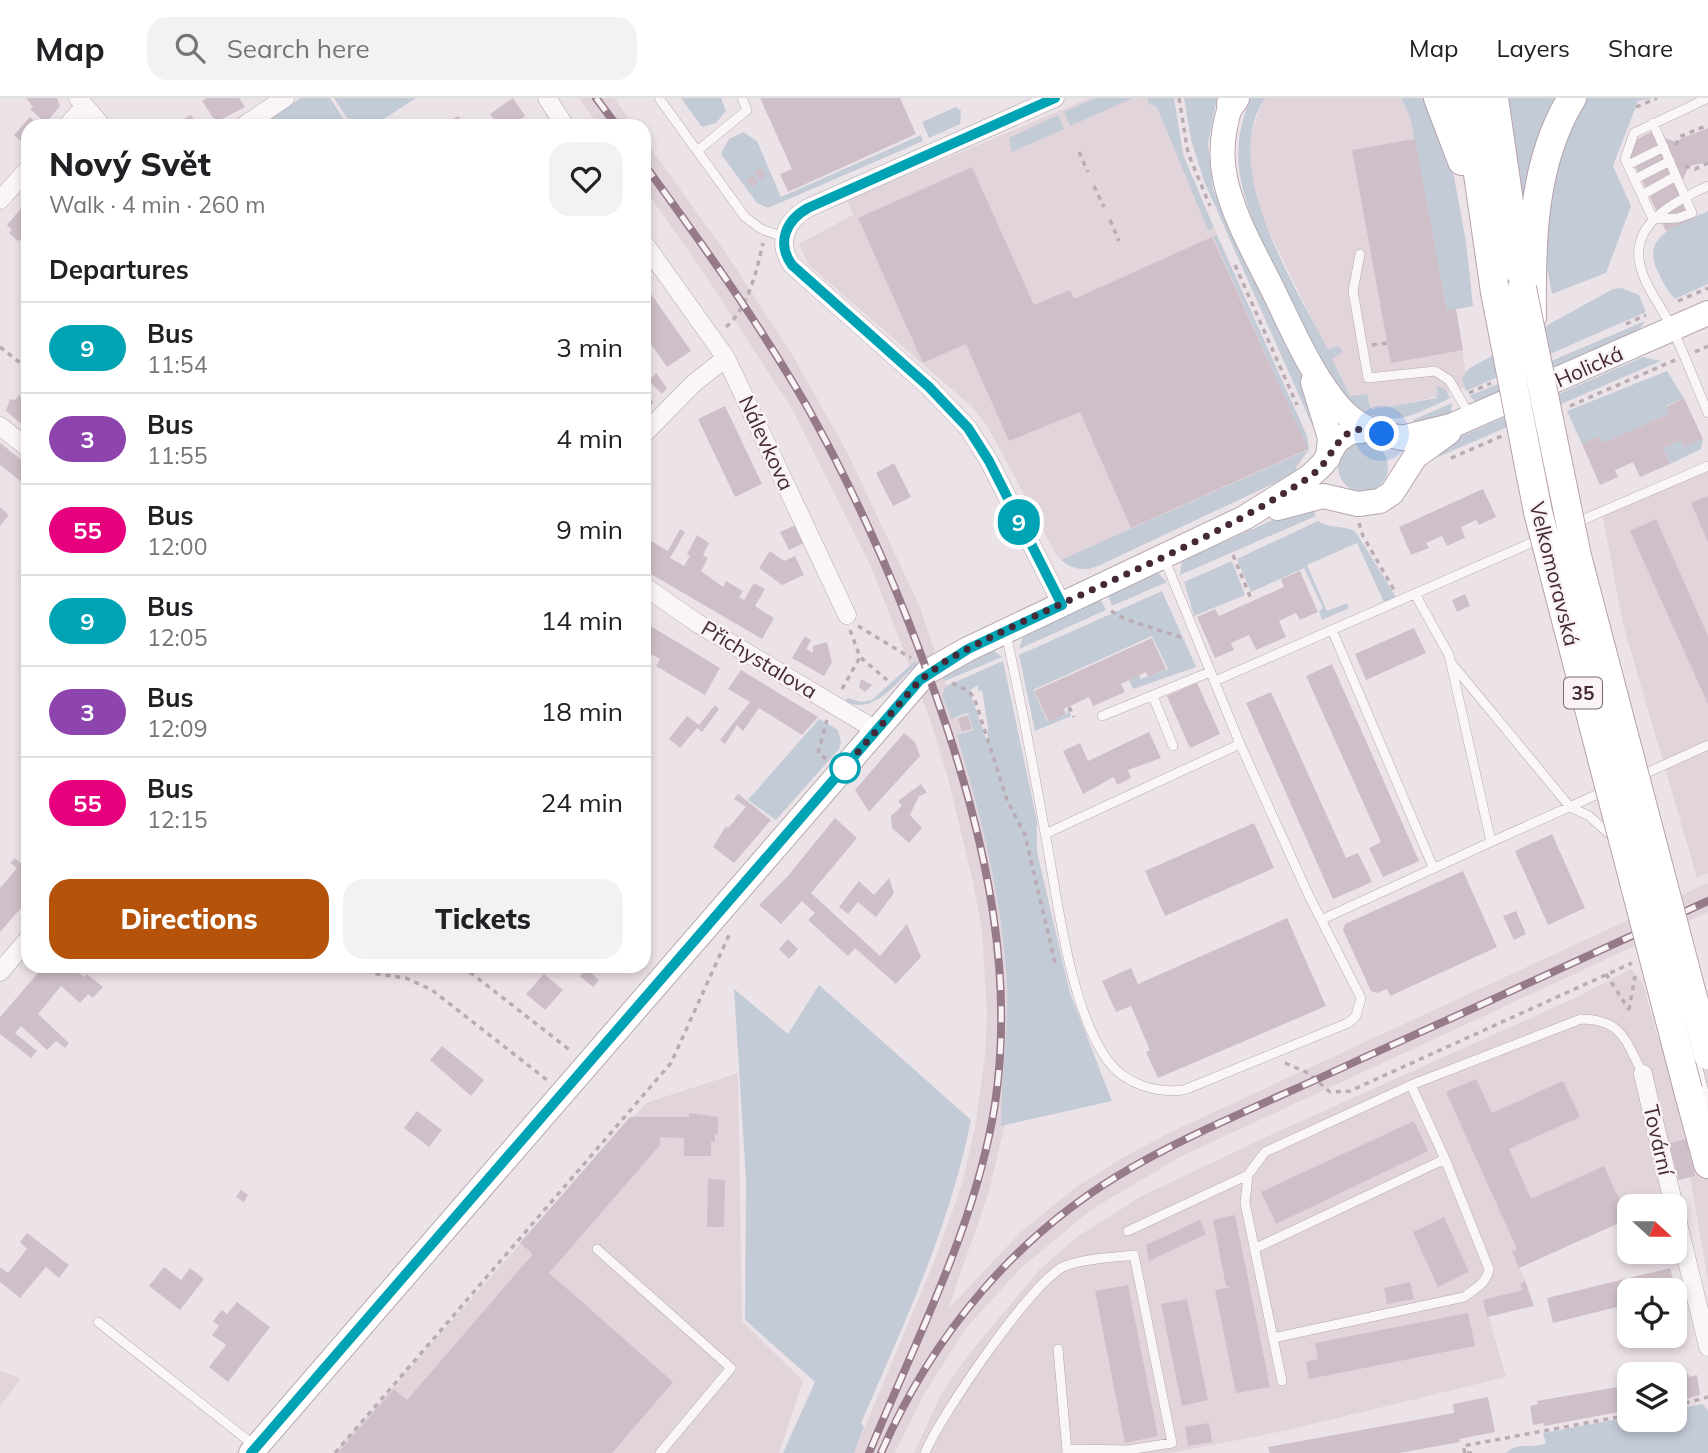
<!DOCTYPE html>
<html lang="en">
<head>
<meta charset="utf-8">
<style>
  :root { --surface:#fff; --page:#f2f2f2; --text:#202124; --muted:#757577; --line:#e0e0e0; --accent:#b45309 }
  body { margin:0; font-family:Mulish,sans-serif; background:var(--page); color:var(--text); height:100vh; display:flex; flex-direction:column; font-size:26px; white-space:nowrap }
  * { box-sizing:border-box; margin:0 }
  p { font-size:23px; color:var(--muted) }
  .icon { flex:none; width:38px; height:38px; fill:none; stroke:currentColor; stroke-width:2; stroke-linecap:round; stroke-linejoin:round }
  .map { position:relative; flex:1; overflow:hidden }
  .side { position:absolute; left:21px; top:21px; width:630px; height:854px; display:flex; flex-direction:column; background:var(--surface); border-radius:21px; box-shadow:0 4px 10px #0003 }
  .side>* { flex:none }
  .badge { padding:0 14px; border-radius:23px; font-size:24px; line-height:46px }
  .needle { width:46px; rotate:111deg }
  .tools { position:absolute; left:1617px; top:1096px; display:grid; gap:14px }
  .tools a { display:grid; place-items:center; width:70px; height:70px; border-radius:14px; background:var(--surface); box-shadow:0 4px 10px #0003; font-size:35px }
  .you { position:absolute; width:35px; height:35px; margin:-18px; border:5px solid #fff; border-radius:50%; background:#1a73e8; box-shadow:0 0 0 10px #1a73e833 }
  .map>.badge { position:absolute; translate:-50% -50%; box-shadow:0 0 0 4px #fff }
  h2 { padding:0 28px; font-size:26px; line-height:63px }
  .round { display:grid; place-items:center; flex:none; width:74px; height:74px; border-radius:21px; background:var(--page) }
  .head { display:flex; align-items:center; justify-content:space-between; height:119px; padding:0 28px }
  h1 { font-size:33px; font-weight:800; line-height:52px }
  .action { display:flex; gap:14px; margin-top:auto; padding:14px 28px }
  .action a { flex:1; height:80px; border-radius:21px; background:var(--accent); color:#fff; font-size:28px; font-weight:800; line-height:80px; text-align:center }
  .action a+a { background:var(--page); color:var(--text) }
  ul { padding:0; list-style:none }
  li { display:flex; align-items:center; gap:21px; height:91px; padding:0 28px; border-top:2px solid var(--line) }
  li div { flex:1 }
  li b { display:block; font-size:26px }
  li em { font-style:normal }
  li .badge { min-width:77px; font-weight:700; text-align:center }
  header { display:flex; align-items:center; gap:42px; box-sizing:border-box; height:98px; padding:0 35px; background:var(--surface); border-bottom:2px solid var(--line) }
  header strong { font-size:33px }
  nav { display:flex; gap:38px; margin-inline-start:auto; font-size:24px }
  .search { width:490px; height:63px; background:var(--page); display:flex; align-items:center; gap:18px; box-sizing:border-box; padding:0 24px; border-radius:21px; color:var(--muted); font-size:26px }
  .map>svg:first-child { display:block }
</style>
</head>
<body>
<header>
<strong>Map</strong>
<div class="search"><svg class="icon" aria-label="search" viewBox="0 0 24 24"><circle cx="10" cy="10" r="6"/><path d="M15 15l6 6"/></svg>Search here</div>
<nav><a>Map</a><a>Layers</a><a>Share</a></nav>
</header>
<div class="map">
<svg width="1708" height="1355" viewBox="0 0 1708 1355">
  <rect width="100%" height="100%" fill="#ece3e8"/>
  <path fill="#e1d4db" d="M579,0H614L634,28H599Z
    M1090,0H1173L1185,64L1308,343V351L1295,375L1089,472L1069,467L1057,458L988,329L972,309L808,166L799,146L853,117L847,102Z
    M1264,0H1401L1410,19L1447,213L1456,211L1468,288L1436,299L1370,313L1350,299L1263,121L1249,73V40Z
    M644,41L726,155L793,258L847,354L919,507L974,668L1010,828L1009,1008L989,1094L948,1211L1020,1135L1076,1089L1124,1059L1171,1034L1708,785V814L1182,1058L1092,1111L1020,1171L967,1229L924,1296L895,1355H854L936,1159L962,1086L975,1030L985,958L987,915L982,832L973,784L947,676L927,613L872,471L792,311L702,172L644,90Z
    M1708,368V775L1697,780L1623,526L1602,414Z
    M1631,871L1643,885L1658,941L1708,931V1182L1690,1079L1678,1082L1645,1108H1629L1628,1121L1519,1169L1529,1191L1484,1202L1506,1279L1288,1332L1172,1355H914L940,1298L968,1257L1041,1170L1077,1139L1142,1098L1264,1040L1575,900Z
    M738,975L742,1223L803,1283L779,1355H334L646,1005Z
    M0,1273L21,1280L0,1308Z"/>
  <path fill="#c3cbd7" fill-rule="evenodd" d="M301,0H330L348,28H258Z
    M334,0H416L373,28H352Z
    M681,0H721L726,13L716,25L702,29Z
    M1096,0H1133L1070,28L1064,14Z
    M1147,0H1174L1183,56L1214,130L1208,132L1157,9L1149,6Z
    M1184,0H1217L1208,46L1213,92L1312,300L1320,323L1312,327L1204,83L1191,42Z
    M1251,0H1265C1218,70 1295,187 1328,252L1338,248L1343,253L1332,261L1350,298L1367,296L1371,312L1437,300V288L1446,292L1450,300C1426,311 1401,327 1375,318C1362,314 1343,303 1335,292C1323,275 1316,253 1307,235C1283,186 1252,136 1241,83C1235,55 1239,26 1251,0Z
    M1401,0H1427L1450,57L1466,144L1473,208L1447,213L1410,19Z
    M1506,0H1560L1524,113Z
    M1583,0H1652L1638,3L1613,68L1631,108L1606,175L1552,196L1547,170L1542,169L1549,84Z
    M956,9L961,13L960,26L929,40L922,24Z
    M1058,17L1064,31L1012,54L1009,40Z
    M743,34L757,43L781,99L921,37L923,43L768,110L757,105L721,56L729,41Z
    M1708,113V186L1675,201C1667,192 1662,183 1657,172C1640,136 1683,125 1708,113Z
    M1217,137L1307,338L1309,352L1296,368V375L1098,468C1084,473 1073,472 1061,462L1308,352L1213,138Z
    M1622,190L1639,197L1646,214L1466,293L1462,281L1468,271L1613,191Z
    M1645,223L1638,233L1476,304L1469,298Z
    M1643,259L1661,263L1431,362L1439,348Z
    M1667,273L1684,300L1666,308L1669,316L1603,345L1600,338L1582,346L1567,313Z
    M1452,305L1451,315L1416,332L1413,322Z
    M1703,341L1701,351L1670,366L1663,350L1681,342L1684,349Z
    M1338 369a25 25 0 1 1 50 0a25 25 0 1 1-50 0Z
    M1310,405L1316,418L1180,477L1182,463Z
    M1318,423C1328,431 1342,427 1355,433L1396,499L1384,504L1357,445L1307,467L1327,513L1347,505L1349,510L1322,522L1319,513L1323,510L1304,470L1251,494L1237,461Z
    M1232,463L1245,497L1194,518L1184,484Z
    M1157,474L1167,484L1112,508L1107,496Z
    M1162,493L1196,569L1133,591L1129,582L1139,577L1141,581L1168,571L1152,538L1033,592L1048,624L1067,616L1068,610L1071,618L1035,633L1019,557Z
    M1100,500L1106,512L1019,551L1023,539Z
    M992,552L1002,559L945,583L941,578Z
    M915,563L917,566C896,584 874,619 844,603L848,600L861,604L872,602Z
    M1003,563L1037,723V754L1070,895L1112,1003L1001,1028C1001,980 1009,932 1007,884C1002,799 981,718 957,637L973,632L968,615L951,621L942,597L946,588ZM978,587V593L982,592L988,629L987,644L971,597L970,592Z
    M819,621L838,632L841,644L839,651L776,722L748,702Z
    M819,887L971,1022C950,1128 904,1226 861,1325L864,1329L854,1355H783L815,1284L745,1222L746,1082L734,891L788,936Z
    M1702,1306L1708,1312V1355H1506C1519,1343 1531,1352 1546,1345L1543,1335L1629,1319L1675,1321V1311Z"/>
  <path fill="#cfbfc8" d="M26,0H57L60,8L46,25L30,11L33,9Z
    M206,0H239L245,9L216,24L202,3Z
    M513,0L525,18L519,22L524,28H499L490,16Z
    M760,0H900L916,36L788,94L780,76L792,71Z
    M191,17L198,28H178L176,26Z
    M458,18L465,27L446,28L445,26Z
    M30,19L39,28H28V43L25,47L14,37Z
    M1708,30V64L1689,68L1681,86L1697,119L1666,133L1625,47L1651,34L1678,45L1680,41Z
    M1415,41L1447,213L1456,211L1463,252L1391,265L1352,52Z
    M972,69L1034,207L1070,192L1074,201L1212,139L1308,351L1131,430L1080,314L1009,343L966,246L923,265L858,120Z
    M761,70L766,78L760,82L755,74Z
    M753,78L758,85L752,89L747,82Z
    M28,102V138L18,143L9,135L12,132L7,127Z
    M644,186L691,253L667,269L644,236Z
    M656,275L667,290L662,296L649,283Z
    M644,296L654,304L644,315Z
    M19,297L28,305L25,329L6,313L10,301L15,302Z
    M1684,300L1703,341L1684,349L1681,342L1663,350L1670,366L1640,379L1633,364L1615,372L1618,379L1600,387L1582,346L1600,338L1603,345L1669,316L1666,309Z
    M725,308L762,386L735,399L698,321Z
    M0,345L28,367V389L0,367Z
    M894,365L911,399L893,408L876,375Z
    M1483,391L1496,419L1479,427L1476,422L1461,429L1465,440L1447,448L1442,438L1426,445L1429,450L1411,457L1399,429Z
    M1708,398V444L1691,405Z
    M0,409L9,417L0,428Z
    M1656,421L1708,538V606L1630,433Z
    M796,427L804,445L789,452L780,434Z
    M680,431L685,434L670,460L684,468L690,458L687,456L697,437L709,445L703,457L708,460L701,473L723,489L726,483L743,493L739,499L744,502L754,485L765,491L755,508L774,520L762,541L644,472V439L668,453Z
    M770,453L784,463L795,458L804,477L782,487L759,470Z
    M1300,473L1318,514L1300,522L1296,515L1279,523L1286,539L1256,552L1249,537L1231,545L1234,552L1215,560L1197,519L1215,511L1219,518L1284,489L1281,481Z
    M28,475V491L20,485Z
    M1465,496L1470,508L1457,514L1452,502Z
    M644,524L720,570L705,597L656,568L660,561L644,552Z
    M1414,530L1426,555L1366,582L1355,556Z
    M805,538L811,542L806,551L813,555V548L827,544L832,564L824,578L792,560Z
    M1152,540L1166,571L1148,579L1146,574L1121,586L1125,594L1093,608L1089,599L1064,611L1066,616L1049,624L1034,593Z
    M1332,566L1419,763L1383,779L1369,750L1381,744L1306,578Z
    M741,572L772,591L818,619L802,637L759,610L743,633L737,627L725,646L720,642L750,604L728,591Z
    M861,581L872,587L865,594L859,589Z
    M1197,585L1220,636L1190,650L1167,598Z
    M1271,594L1346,760L1358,755L1372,784L1333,801L1246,605Z
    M715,607L719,611L702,634L697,630L680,650L669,641L687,618L699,627Z
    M968,617L972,631L962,634L958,620Z
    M1149,634L1161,660L1128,672L1131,680L1117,687L1114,679L1083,696L1063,653L1080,645L1088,663Z
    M904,635L915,644L920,658L869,714L855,692Z
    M921,686L927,695L919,698L910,717L922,730L909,745L892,730L891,718L902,708L898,703Z
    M738,696L771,722L734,765L713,749L726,728L728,730L746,709L734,701Z
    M835,720L857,740L811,795L880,858L907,826L921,859L896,886L855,850L848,858L808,822L815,815L802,803L781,826L759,807L787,779Z
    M1254,725L1274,770L1165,818L1145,773Z
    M1552,736L1585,810L1548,827L1515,753Z
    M15,760L25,769L28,766V802L0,834V790L17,770L10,765Z
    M1463,773L1497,849L1390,898L1387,891L1377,895L1371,893L1343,832L1345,826Z
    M889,780L894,795L876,819L858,804L848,816L839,809L859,783L874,797Z
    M1516,813L1526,836L1514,842L1503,818Z
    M1287,820L1326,908L1158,980L1146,954L1150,952L1131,908L1116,914L1102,883L1131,870L1138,886Z
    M788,841L798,851L789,861L779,851Z
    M44,868H77L74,872L84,879L87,876L103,889L93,900L88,896L80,905L61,888L38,916L69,945L65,950L56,943L47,952L21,928L15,935L37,953L31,960L0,936V919Z
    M587,871L599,882L593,889L580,878Z
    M544,876L563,892L545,912L526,896Z
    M442,948L484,982L471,998L430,962Z
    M1476,981L1492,1015L1563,983L1580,1019L1509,1051L1531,1101L1604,1068L1628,1121L1519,1170L1512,1153L1517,1151L1446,994Z
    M417,1013L442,1032L429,1049L404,1030Z
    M689,1015L718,1019V1036H715V1044H711V1058H684V1040L660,1039V1047L549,1175L673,1284L612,1355H338L394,1291L407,1302L533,1156L520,1145L630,1019H689Z
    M1414,1023L1428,1053L1276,1126L1261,1094Z
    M1686,1041L1695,1078L1679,1082L1669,1045Z
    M708,1081L725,1082L724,1129H707Z
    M241,1092L248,1097L244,1104L236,1099Z
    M1235,1117L1270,1289L1236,1295L1215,1192L1231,1189L1226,1188L1213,1122Z
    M1444,1119L1469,1174L1438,1189L1413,1134Z
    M1200,1122L1206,1136L1149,1163L1146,1147Z
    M27,1135L69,1167L59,1180L46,1169L20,1200L0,1184V1169L8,1175L27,1151L20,1144Z
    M164,1169L181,1182L190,1170L204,1181L180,1212L149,1188Z
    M1670,1170L1676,1192H1629V1206L1553,1225L1547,1200Z
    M1525,1183L1534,1208L1487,1219L1483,1202L1523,1192L1520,1186Z
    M1410,1184L1414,1201L1387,1206L1384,1190Z
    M1128,1187L1158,1338L1125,1345L1095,1193Z
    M1187,1201L1208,1302L1182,1308L1161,1206Z
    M237,1204L270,1229L228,1284L209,1269L226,1247L212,1237L219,1228L213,1223L222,1212L227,1216Z
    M1468,1215L1475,1248L1309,1281L1306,1264L1318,1261L1315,1245Z
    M1688,1276L1689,1279L1697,1277L1700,1297L1675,1304V1278Z
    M1629,1287V1312L1544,1328V1325L1533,1327L1530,1308L1538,1306L1537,1303Z
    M1488,1299L1495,1334L1459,1341L1460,1344L1399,1355H1270L1268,1349L1454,1315L1453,1306Z
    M1209,1325L1212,1344L1188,1348L1185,1329Z"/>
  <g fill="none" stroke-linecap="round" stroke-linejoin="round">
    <defs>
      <path id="lane" d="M659,0L745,119L761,131L784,139
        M697,53L747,12L742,0
        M1628,67L1664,49
        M1635,81L1670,63
        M1708,88C1677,102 1630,125 1640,167C1645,189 1662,209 1672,230C1685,258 1696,287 1708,315
        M1642,97L1676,78
        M1653,121L1625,61L1634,35L1708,0
        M1653,121L1678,120L1692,115L1653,25
        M1360,156L1353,193L1368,280L1435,273L1449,282L1471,319
        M1575,425L1708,368
        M1332,532L1433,769
        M1006,536C1021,604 1034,672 1046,740C1058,804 1070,911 1108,963C1126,987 1156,995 1184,992L1348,925L1356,918L1361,900L1309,798L1240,646L1164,460
        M1452,566L1570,709L1589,718L1615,741
        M1215,583L1540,441
        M1153,598L1173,648
        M1102,618L1210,574
        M1640,678L1708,647
        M1045,736L1240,646
        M1491,744L1607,692
        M1323,821L1491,744L1449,557L1415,496
        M1694,954L1708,1010
        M1128,1133L1248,1077
        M597,1151L731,1270L660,1355
        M1254,1151L1445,1061L1411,987
        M98,1224L255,1348
        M1273,1240L1464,1199C1476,1190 1487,1185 1489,1171L1445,1061
        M1058,1251L1067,1354
        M1282,1283L1245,1105L1248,1077L1265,1054L1411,987L1581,921C1624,922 1625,943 1643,976
        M925,1355C939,1320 1033,1181 1065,1168C1086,1160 1112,1160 1134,1157L1172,1345L1128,1352L1069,1351"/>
      <path id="street" d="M78,0L102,28
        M547,0L565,28
        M1055,0L808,110C786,122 776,145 792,167L929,289L968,330L989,363L1062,507
        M67,28L85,8
        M243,28L285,0
        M0,102L28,71
        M644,145L726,260L847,517
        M0,328L28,350
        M644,336L694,285L726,260
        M644,488L697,525L876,632
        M0,874L28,841
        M1643,976L1674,1108
        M1675,1113L1708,1249"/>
      <path id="secondary" d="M1231,6C1223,30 1220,56 1225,80C1233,118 1254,154 1271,188C1291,228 1312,280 1343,313C1352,322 1361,328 1374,333
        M1313,284L1330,340L1328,360
        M1278,410L1323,398L1358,406L1380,403L1392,395L1415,359L1449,334
        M251,1355L927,574L968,551L1244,420L1308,380L1323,366L1337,343L1350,334L1368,332L1402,340L1451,328L1708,215"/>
      <path id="primary" d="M1438,0L1462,63
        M1467,0L1495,194
        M1494,0L1519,173
        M1231,6L1235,0
        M1532,219C1531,145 1532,65 1572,0
        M1688,992L1708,1066"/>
    </defs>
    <use href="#lane" stroke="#b7a7af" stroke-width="10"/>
    <use href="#street" stroke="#b7a7af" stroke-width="19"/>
    <use href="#secondary" stroke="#b7a7af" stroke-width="26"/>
    <use href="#primary" stroke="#b9a1ae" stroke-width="30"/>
    <path stroke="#b9acb3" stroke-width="3.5" stroke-dasharray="5 5" stroke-linecap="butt" d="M1179,0L1188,55L1210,108
      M1636,9L1657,0
      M1676,47L1679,39L1708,27
      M1079,54L1088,74
      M1685,68L1695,71L1708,65
      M1094,88L1104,109
      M1110,122L1119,143
      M1235,167L1297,307
      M1678,203L1708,190
      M1626,226L1646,217
      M726,229C748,210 757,172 763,145
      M1372,247L1388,245
      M0,249L28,271
      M1695,254L1708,248
      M1469,295L1491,285
      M1570,308L1675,262
      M1451,360L1502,338
      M1359,425L1363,438L1394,492
      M1233,457L1252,503
      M1111,513L1125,521L1183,540
      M858,528L911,560
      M850,532L860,559L887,582
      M952,585L969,593L975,602L1007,702L1025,737L1056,869
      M842,591L860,559
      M1069,609L1074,619
      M826,661L818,655L827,622
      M357,868L377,876L406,880L432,892L547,982
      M462,868L571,953
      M1606,876L1629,912
      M1629,912L1635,878
      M1285,965L1308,975L1330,994L1350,993L1632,865
      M1675,1308L1708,1299
      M335,1355L671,965L729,837
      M1465,1355L1463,1348L1629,1317
      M1467,1355H1473"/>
    <use href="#lane" stroke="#faf6f8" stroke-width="9"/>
    <use href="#street" stroke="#faf6f8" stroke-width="18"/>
    <use href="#secondary" stroke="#fff" stroke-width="24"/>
    <use href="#primary" stroke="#fff" stroke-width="28"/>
    <defs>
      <path id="rail" d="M596,0L617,28
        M644,66C700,143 757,222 805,305C864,409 910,519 948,633C987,752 1014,879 995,1006C976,1128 916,1241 869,1355
        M881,1355C933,1236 1017,1135 1131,1070C1205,1028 1285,997 1361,961C1477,909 1592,856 1708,803"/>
    </defs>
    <use href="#rail" stroke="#977a89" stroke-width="8"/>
    <use href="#rail" stroke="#f9f3f6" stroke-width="5" stroke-dasharray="16" stroke-linecap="butt"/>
    <defs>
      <path id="primary-bridge" d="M1522,190L1577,458L1708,957
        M1495,194L1538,414L1688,992"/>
    </defs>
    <use href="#primary-bridge" stroke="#b9a1ae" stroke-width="30" stroke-linecap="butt"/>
    <use href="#primary-bridge" stroke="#fff" stroke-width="28"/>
  </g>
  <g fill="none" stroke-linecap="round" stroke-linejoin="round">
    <defs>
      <path id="line" d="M251,1355L920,582L968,551L1062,507L989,363L968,330L929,289L792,167C776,145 786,122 808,110L1055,0"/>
    </defs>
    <use href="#line" stroke="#fff" stroke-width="16"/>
    <use href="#line" stroke="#00a3b4" stroke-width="10"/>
    <path stroke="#462937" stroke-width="7" stroke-dasharray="0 12.6" d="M845,670L839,676L920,582L947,562C1059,501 1182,459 1291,391C1302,384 1316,376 1324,365C1341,342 1347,322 1382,336"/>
  </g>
  <circle fill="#fff" stroke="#00a3b4" stroke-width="3.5" cx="845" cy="670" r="14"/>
  <g text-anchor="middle" stroke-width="5" stroke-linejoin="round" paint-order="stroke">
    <rect fill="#f9f3f6" stroke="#7c6670" stroke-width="2" x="1564" y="579.5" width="38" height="31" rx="5"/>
    <g font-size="19" font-weight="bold" fill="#462937">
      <text x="1583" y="602">35</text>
    </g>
    <g font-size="21" fill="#462937" stroke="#f9f3f6">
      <text transform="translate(1589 269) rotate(-24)" y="7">Holická</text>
      <text transform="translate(766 345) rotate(65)" y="7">Nálevkova</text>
      <text transform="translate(1554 476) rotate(76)" y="7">Velkomoravská</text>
      <text transform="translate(759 562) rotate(31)" y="7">Přichystalova</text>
      <text transform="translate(1658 1042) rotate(77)" y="7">Tovární</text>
    </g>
  </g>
</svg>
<div class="tools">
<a><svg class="needle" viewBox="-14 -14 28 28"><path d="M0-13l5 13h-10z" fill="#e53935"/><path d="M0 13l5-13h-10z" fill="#757577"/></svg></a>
<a><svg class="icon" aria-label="locate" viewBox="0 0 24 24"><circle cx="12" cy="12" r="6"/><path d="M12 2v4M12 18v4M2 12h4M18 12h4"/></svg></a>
<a><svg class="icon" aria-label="layers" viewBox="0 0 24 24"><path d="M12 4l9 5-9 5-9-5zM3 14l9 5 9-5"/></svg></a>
</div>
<div class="you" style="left:1382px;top:336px"></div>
<b class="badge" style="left:1019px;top:424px;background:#00a3b4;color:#fff">9</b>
<section class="side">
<div class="head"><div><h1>Nový Svět</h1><p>Walk · 4 min · 260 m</p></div><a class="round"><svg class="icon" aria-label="heart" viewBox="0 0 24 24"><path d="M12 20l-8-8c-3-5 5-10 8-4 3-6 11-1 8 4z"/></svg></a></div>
<h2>Departures</h2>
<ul>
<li><span class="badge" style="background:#00a3b4;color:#fff">9</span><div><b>Bus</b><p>11:54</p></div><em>3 min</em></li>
<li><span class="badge" style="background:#8e44ad;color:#fff">3</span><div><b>Bus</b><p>11:55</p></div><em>4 min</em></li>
<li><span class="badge" style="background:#e6007e;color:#fff">55</span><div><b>Bus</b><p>12:00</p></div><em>9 min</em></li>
<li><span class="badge" style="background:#00a3b4;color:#fff">9</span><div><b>Bus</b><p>12:05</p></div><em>14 min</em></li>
<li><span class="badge" style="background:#8e44ad;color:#fff">3</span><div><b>Bus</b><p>12:09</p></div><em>18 min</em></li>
<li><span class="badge" style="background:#e6007e;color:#fff">55</span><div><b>Bus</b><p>12:15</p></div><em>24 min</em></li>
</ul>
<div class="action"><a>Directions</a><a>Tickets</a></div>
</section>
</div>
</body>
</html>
